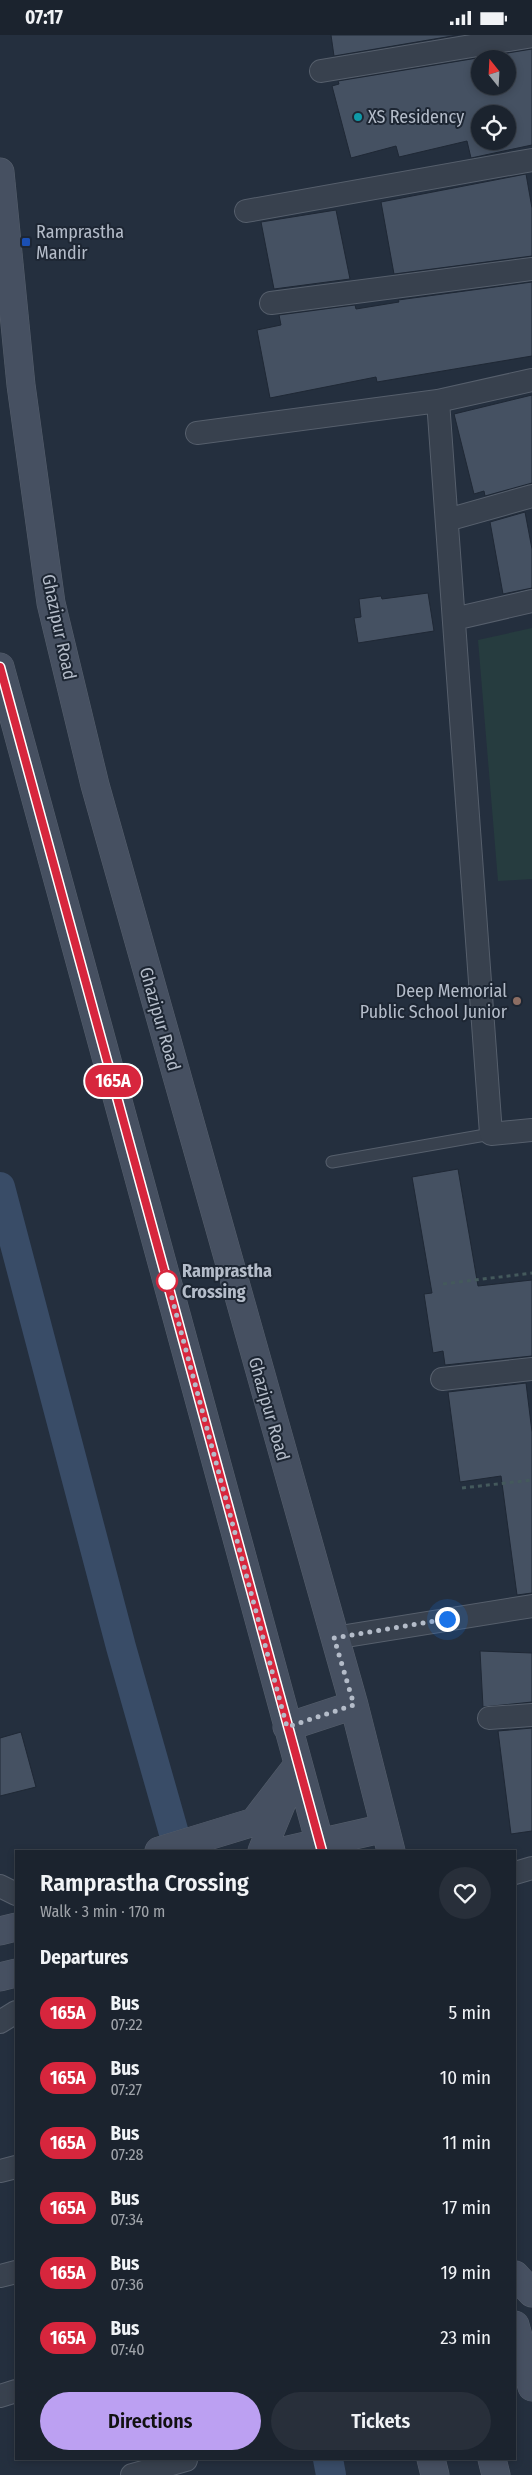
<!DOCTYPE html>
<html lang="en">
<head>
<meta charset="utf-8">
<style>
  :root { --surface:#1b232e; --page:#282f3a; --text:#f1f3f6; --muted:#a0a4aa; --line:#39404a; --accent:#bca0f2 }
  body { margin:0; font-family:"Fira Sans Condensed",sans-serif; background:var(--page); color:var(--text); height:100vh; display:flex; flex-direction:column; font-size:19px; white-space:nowrap }
  * { box-sizing:border-box; margin:0 }
  p { font-size:16px; color:var(--muted) }
  .icon { flex:none; width:28px; height:28px; fill:none; stroke:currentColor; stroke-width:2; stroke-linecap:round; stroke-linejoin:round }
  .map { position:relative; flex:1; overflow:hidden }
  .drawer { position:absolute; left:15px; top:1815px; width:501px; height:610px; display:flex; flex-direction:column; background:var(--surface); border-radius:0px; box-shadow:0 2px 8px #0003,0 0 0 1px var(--line) }
  .drawer>* { flex:none }
  .badge { padding:0 10px; border-radius:16px; font-size:18px; line-height:32px }
  .needle { width:32px; rotate:342deg }
  .fabs { position:absolute; left:471px; top:15px; display:grid; gap:10px }
  .fabs a { display:grid; place-items:center; width:45px; height:45px; border-radius:50%; background:var(--surface); box-shadow:0 2px 8px #0003,0 0 0 1px var(--line); font-size:25px }
  .you { position:absolute; width:25px; height:25px; margin:-12px; border:4px solid #fff; border-radius:50%; background:#1a73e8; box-shadow:0 0 0 8px #1a73e833 }
  .map>.badge { position:absolute; translate:-50% -50%; box-shadow:0 0 0 2px #fff }
  h2 { padding:0 25px; font-size:19px; line-height:45px }
  .round { display:grid; place-items:center; flex:none; width:52px; height:52px; border-radius:26px; background:var(--page) }
  .headline { display:flex; align-items:center; justify-content:space-between; height:85px; padding:0 25px }
  h1 { font-size:24px; font-weight:600; line-height:38px }
  .cta { display:flex; gap:10px; margin-top:auto; padding:10px 25px }
  .cta a { flex:1; height:58px; border-radius:30px; background:var(--accent); color:#111; font-size:20px; font-weight:600; line-height:58px; text-align:center }
  .cta a+a { background:var(--page); color:var(--text) }
  ul { padding:0; list-style:none }
  li { display:flex; align-items:center; gap:15px; height:65px; padding:0 25px }
  li div { flex:1 }
  li b { display:block; font-size:19px }
  li em { font-style:normal }
  li .badge { min-width:55px; font-weight:700; text-align:center }
  .status { display:flex; justify-content:space-between; align-items:center; height:35px; padding:0 25px; background:var(--surface); direction:ltr }
  .status svg { height:14px; fill:currentColor }
  .map>svg:first-child { display:block }
</style>
</head>
<body>
<div class="status"><b>07:17</b><svg viewBox="0 0 49 12"><path d="M0 12V9h3v3zM5 12V6h3v6zM10 12V3h3v9zM15 12V0h3v12zM26 1h20v11H26zM47 4h2v5h-2z"/></svg></div>
<div class="map">
<svg width="532" height="2440" viewBox="0 0 532 2440">
  <rect width="100%" height="100%" fill="#242f3e"/>
  <path fill="#263c3f" d="M532,593V844L498,846L478,605Z"/>
  <g fill="none" stroke-linecap="round" stroke-linejoin="round">
    <path stroke="#394c67" stroke-width="30" d="M0,1152L121,1612L179,1816
      M328,2424L331,2440"/>
  </g>
  <path fill="#455162" stroke="#1f2835" fill-rule="evenodd" d="M331,0H458L334,21Z
    M532,14V110L471,123L467,106L399,122L396,111L351,123L332,51L339,49L338,46ZM480,24H508V51H480ZM480,79H508V106H480Z
    M526,139L532,173V221L394,239L381,167Z
    M336,175L350,244L274,254L261,187Z
    M532,247V321L377,347L376,342L270,363L257,295L281,290L279,280L355,270L356,274L399,267L398,265Z
    M532,360V448L485,461L484,456L474,459L454,379Z
    M525,477L532,514V553L503,559L490,487Z
    M428,558L434,596L358,608L354,583L361,582L359,564L381,561L382,564Z
    M458,1134L478,1251L532,1245V1321L445,1330L443,1316L433,1318L424,1259L432,1258L412,1142Z
    M526,1348L532,1397V1558L517,1560L501,1441L460,1447L448,1357Z
    M480,1616L532,1618V1667L483,1672Z
    M532,1693V1796L511,1799L498,1696Z
    M21,1697L36,1752L0,1761V1703Z"/>
  <g fill="none" stroke-linecap="round" stroke-linejoin="round">
    <defs>
      <path id="lane" d="M332,1127L491,1099"/>
      <path id="street" d="M321,36L532,1
        M246,176L532,125
        M271,268L532,234
        M438,366L491,1099L532,1095
        M197,398L438,366L532,345
        M447,485L532,461
        M454,584L532,566
        M442,1344L532,1334
        M334,1603L532,1571
        M489,1683L532,1680
        M515,1838L532,1833
        M0,1851L16,1859
        M0,1987L16,1977
        M0,2136L16,2132
        M0,2241L16,2237
        M0,2361L16,2356
        M132,2440L186,2425"/>
      <path id="secondary" d="M0,137L21,350L51,568L95,750L354,1670L391,1816
        M0,632L322,1816
        M287,1692L354,1670
        M159,1816L254,1787L297,1731
        M262,1816L283,1765
        M284,1816L385,1793
        M0,1896L16,1892
        M0,1942L16,1938
        M515,2240L532,2258
        M515,2290L532,2352
        M431,2424L435,2440
        M492,2424L496,2440"/>
    </defs>
    <use href="#lane" stroke="#565f6c" stroke-width="13"/>
    <use href="#street" stroke="#565f6c" stroke-width="24"/>
    <use href="#secondary" stroke="#565f6c" stroke-width="29"/>
    <path stroke="#44595c" stroke-width="3" stroke-dasharray="4 4" stroke-linecap="butt" d="M443,1249L532,1238
      M462,1453L532,1445"/>
    <use href="#lane" stroke="#38414e" stroke-width="11"/>
    <use href="#street" stroke="#38414e" stroke-width="22"/>
    <use href="#secondary" stroke="#465061" stroke-width="28"/>
  </g>
  <g fill="none" stroke-linecap="round" stroke-linejoin="round">
    <defs>
      <path id="line" d="M0,632L322,1816"/>
    </defs>
    <use href="#line" stroke="#fff" stroke-width="11"/>
    <use href="#line" stroke="#d7263d" stroke-width="8"/>
    <path stroke="#b4bcc9" stroke-width="5" stroke-dasharray="0 9" d="M167,1246L165,1237L287,1692L354,1670L334,1603L447,1584"/>
  </g>
  <circle fill="#0f9aa8" stroke="#1d2633" stroke-width="2" cx="358" cy="82" r="5"/>
  <rect fill="#1a4fb4" stroke="#1d2633" stroke-width="2" x="21" y="202" width="10" height="10" rx="2.5"/>
  <circle fill="#8d6e63" stroke="#1d2633" stroke-width="2" cx="517" cy="966" r="5"/>
  <circle fill="#fff" stroke="#d7263d" stroke-width="2.5" cx="167" cy="1246" r="10"/>
  <g text-anchor="middle" stroke-width="4" stroke-linejoin="round" paint-order="stroke">
    <g font-size="18" fill="#b4bcc9" stroke="#1d2633" text-anchor="start">
      <text x="368" y="88">XS Residency</text>
      <text x="36" y="203">Ramprastha<tspan x="36" dy="21">Mandir</tspan></text>
      <text x="507" y="962" text-anchor="end">Deep Memorial<tspan x="507" dy="21">Public School Junior</tspan></text>
    </g>
    <g font-size="18" fill="#b4bcc9" stroke="#1d2633">
      <text transform="translate(59 592) rotate(78)" y="6">Ghazipur Road</text>
      <text transform="translate(160 984) rotate(74)" y="6">Ghazipur Road</text>
      <text transform="translate(269 1374) rotate(74)" y="6">Ghazipur Road</text>
    </g>
    <g font-size="18" font-weight="bold" fill="#b4bcc9" stroke="#1d2633" text-anchor="start">
      <text x="182" y="1242">Ramprastha<tspan x="182" dy="21">Crossing</tspan></text>
    </g>
  </g>
</svg>
<div class="fabs">
<a><svg class="needle" viewBox="-14 -14 28 28"><path d="M0-13l5 13h-10z" fill="#e53935"/><path d="M0 13l5-13h-10z" fill="#a0a4aa"/></svg></a>
<a><svg class="icon" aria-label="locate" viewBox="0 0 24 24"><circle cx="12" cy="12" r="6"/><path d="M12 2v4M12 18v4M2 12h4M18 12h4"/></svg></a>
</div>
<div class="you" style="left:447px;top:1584px"></div>
<b class="badge" style="left:113px;top:1046px;background:#d7263d;color:#fff">165A</b>
<section class="drawer">
<div class="headline"><div><h1>Ramprastha Crossing</h1><p>Walk · 3 min · 170 m</p></div><a class="round"><svg class="icon" aria-label="heart" viewBox="0 0 24 24"><path d="M12 20l-8-8c-3-5 5-10 8-4 3-6 11-1 8 4z"/></svg></a></div>
<h2>Departures</h2>
<ul>
<li><span class="badge" style="background:#d7263d;color:#fff">165A</span><div><b>Bus</b><p>07:22</p></div><em>5 min</em></li>
<li><span class="badge" style="background:#d7263d;color:#fff">165A</span><div><b>Bus</b><p>07:27</p></div><em>10 min</em></li>
<li><span class="badge" style="background:#d7263d;color:#fff">165A</span><div><b>Bus</b><p>07:28</p></div><em>11 min</em></li>
<li><span class="badge" style="background:#d7263d;color:#fff">165A</span><div><b>Bus</b><p>07:34</p></div><em>17 min</em></li>
<li><span class="badge" style="background:#d7263d;color:#fff">165A</span><div><b>Bus</b><p>07:36</p></div><em>19 min</em></li>
<li><span class="badge" style="background:#d7263d;color:#fff">165A</span><div><b>Bus</b><p>07:40</p></div><em>23 min</em></li>
</ul>
<div class="cta"><a>Directions</a><a>Tickets</a></div>
</section>
</div>
</body>
</html>
